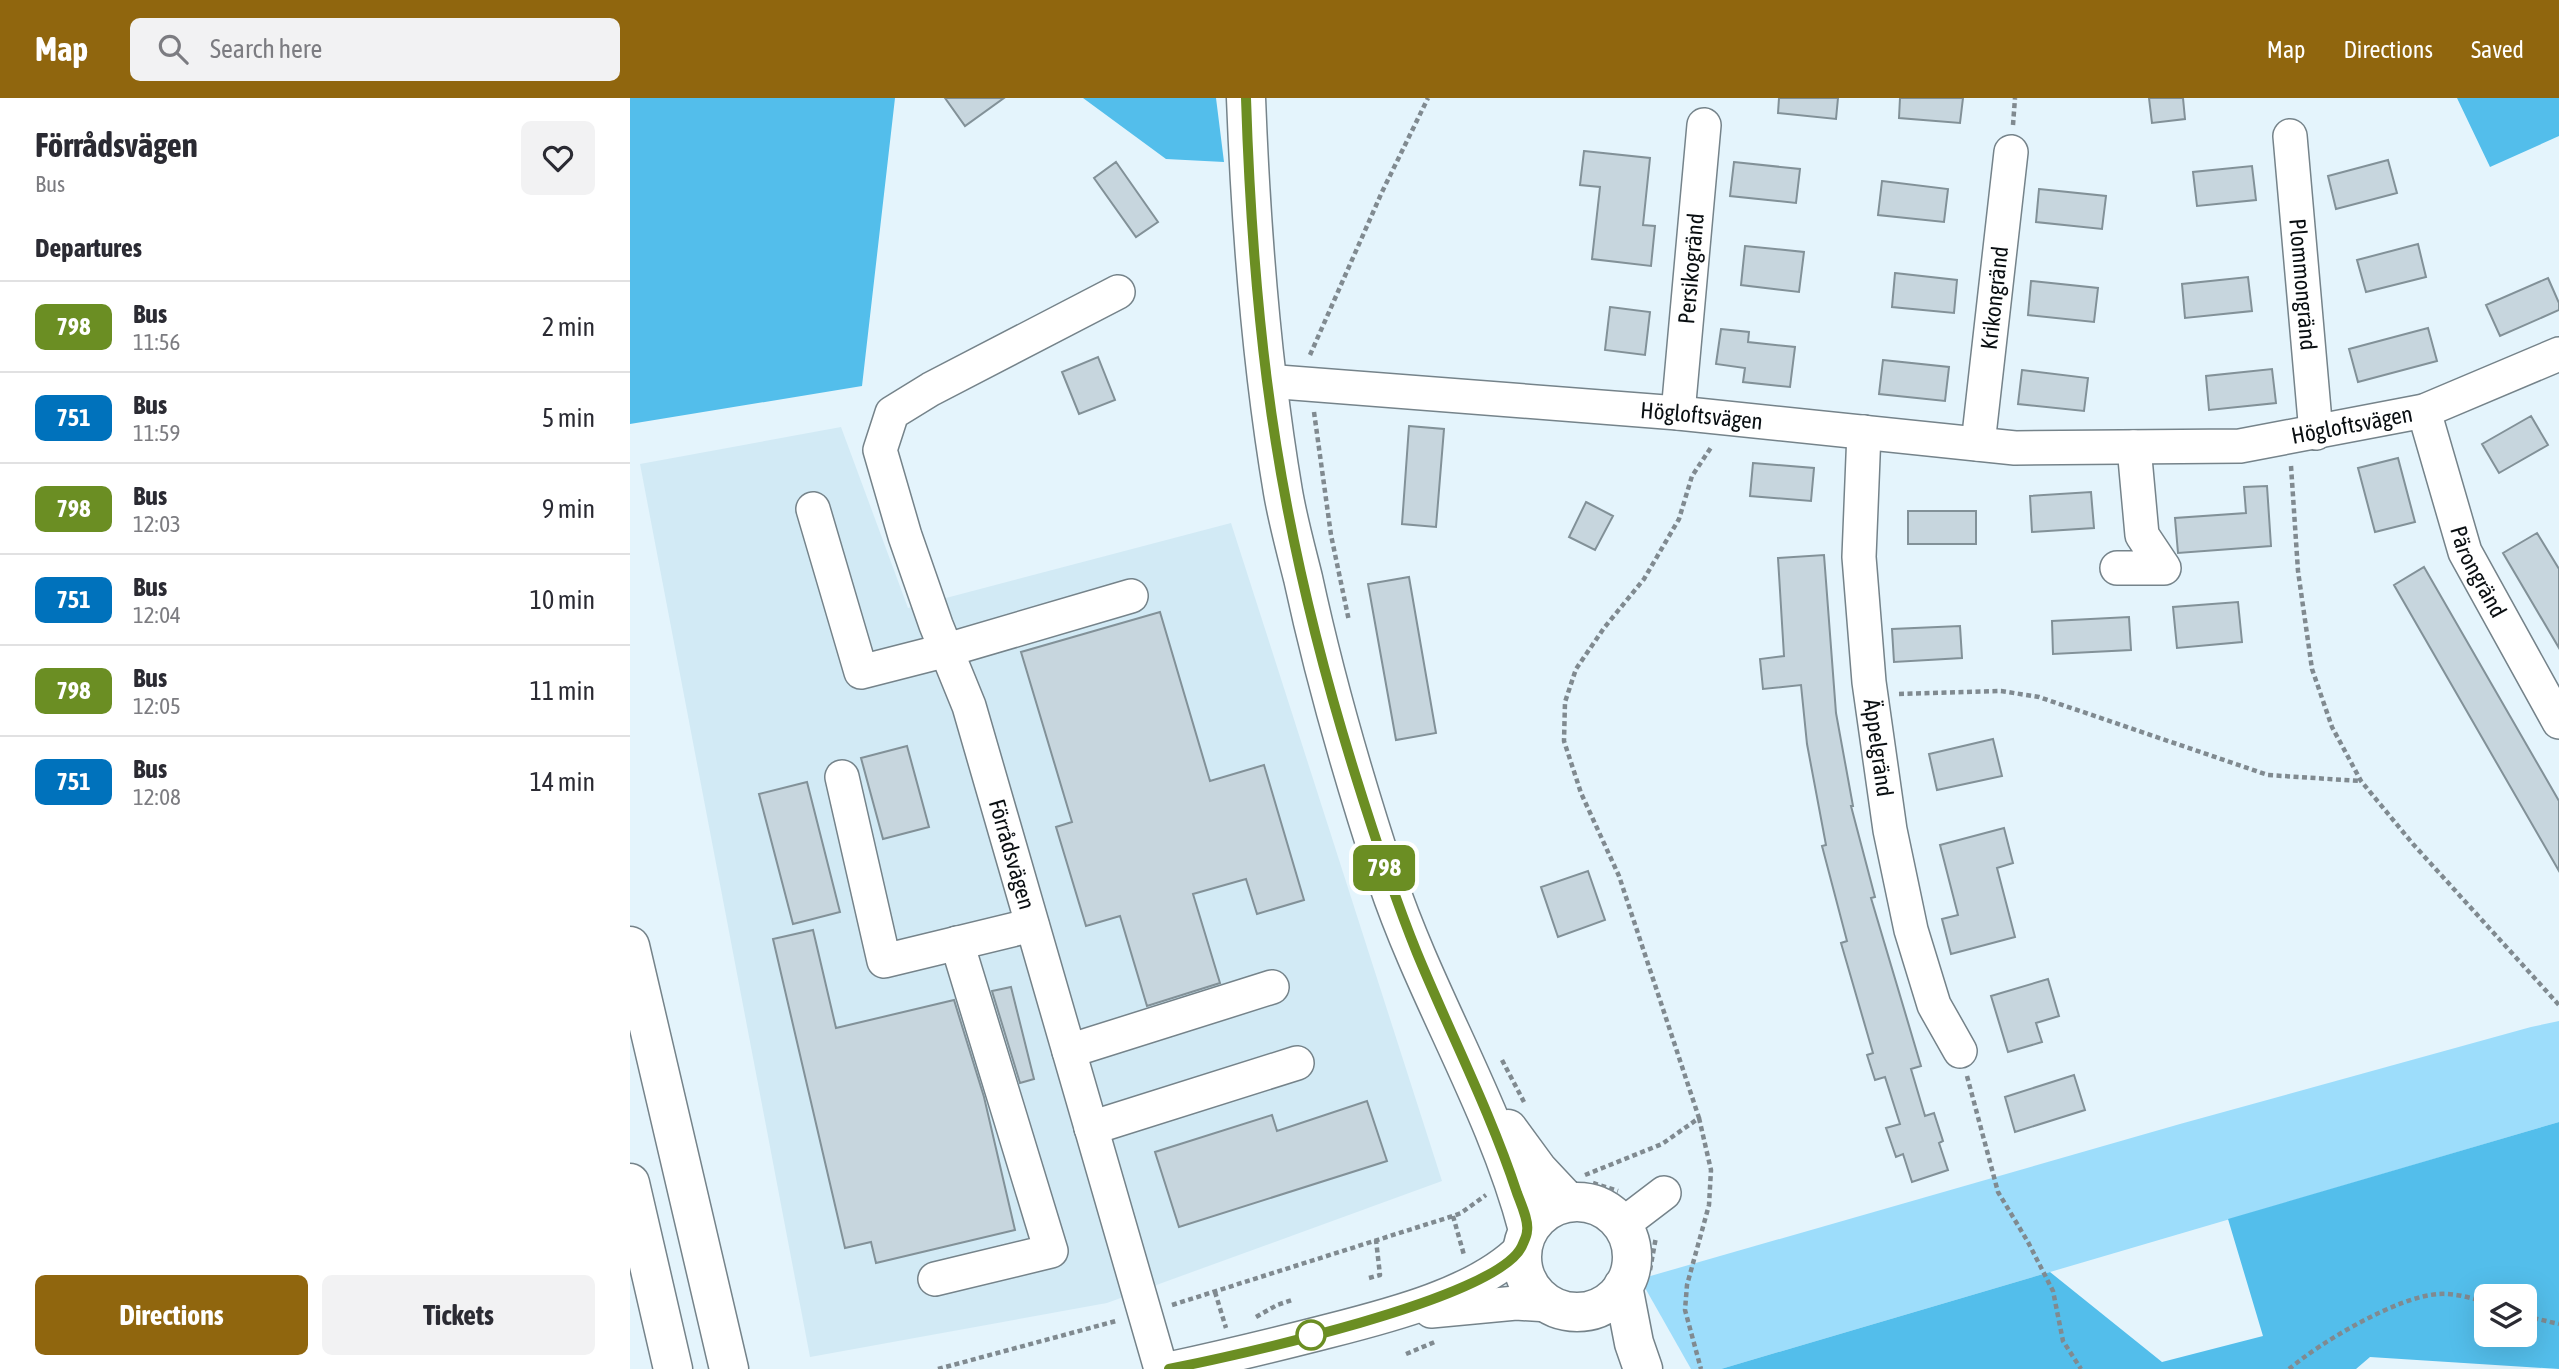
<!DOCTYPE html>
<html lang="en">
<head>
<meta charset="utf-8">
<style>
  :root { --surface:#fff; --page:#f2f2f3; --text:#2b2b33; --muted:#7c7c81; --line:#e1e1e2; --accent:#90660e }
  body { margin:0; font-family:"Asap Condensed",sans-serif; background:var(--page); color:var(--text); height:100vh; display:flex; flex-direction:column; font-size:26px; white-space:nowrap }
  * { box-sizing:border-box; margin:0 }
  p { font-size:23px; color:var(--muted) }
  .icon { flex:none; width:38px; height:38px; fill:none; stroke:currentColor; stroke-width:2; stroke-linecap:round; stroke-linejoin:round }
  .map { position:relative; flex:1; overflow:hidden }
  .side { display:flex; flex-direction:column; background:var(--surface); width:630px }
  .side>* { flex:none }
  .badge { padding:0 14px; border-radius:10px; font-size:24px; line-height:46px }
  .controls { position:absolute; left:1844px; top:1186px; display:grid; gap:14px }
  .controls a { display:grid; place-items:center; width:63px; height:63px; border-radius:10px; background:var(--surface); box-shadow:0 7px 28px #0002; font-size:35px }
  .map>.badge { position:absolute; translate:-50% -50%; box-shadow:0 0 0 4px #fff }
  h2 { padding:0 35px; font-size:26px; line-height:63px }
  .round { display:grid; place-items:center; flex:none; width:74px; height:74px; border-radius:10px; background:var(--page) }
  .head { display:flex; align-items:center; justify-content:space-between; height:119px; padding:0 35px }
  h1 { font-size:33px; font-weight:700; line-height:52px }
  .cta { display:flex; gap:14px; margin-top:auto; padding:14px 35px }
  .cta a { flex:1; height:80px; border-radius:10px; background:var(--accent); color:#fff; font-size:28px; font-weight:700; line-height:80px; text-align:center }
  .cta a+a { background:var(--page); color:var(--text) }
  ul { padding:0; list-style:none }
  li { display:flex; align-items:center; gap:21px; height:91px; padding:0 35px; border-top:2px solid var(--line) }
  li div { flex:1 }
  li b { display:block; font-size:26px }
  li em { font-style:normal }
  li .badge { min-width:77px; font-weight:700; text-align:center }
  header { display:flex; align-items:center; gap:42px; box-sizing:border-box; height:98px; padding:0 35px; background:var(--accent); color:#fff }
  header strong { font-size:33px }
  nav { display:flex; gap:38px; margin-inline-start:auto; font-size:24px }
  .search { width:490px; height:63px; background:var(--page); display:flex; align-items:center; gap:18px; box-sizing:border-box; padding:0 24px; border-radius:10px; color:var(--muted); font-size:26px }
  main { display:flex; flex:1; min-height:0 }
  .map>svg:first-child { display:block }
</style>
</head>
<body>
<header>
<strong>Map</strong>
<div class="search"><svg class="icon" aria-label="search" viewBox="0 0 24 24"><circle cx="10" cy="10" r="6"/><path d="M15 15l6 6"/></svg>Search here</div>
<nav><a>Map</a><a>Directions</a><a>Saved</a></nav>
</header>
<main>
<section class="side">
<div class="head"><div><h1>Förrådsvägen</h1><p>Bus</p></div><a class="round"><svg class="icon" aria-label="heart" viewBox="0 0 24 24"><path d="M12 20l-8-8c-3-5 5-10 8-4 3-6 11-1 8 4z"/></svg></a></div>
<h2>Departures</h2>
<ul>
<li><span class="badge" style="background:#6b8e23;color:#fff">798</span><div><b>Bus</b><p>11:56</p></div><em>2 min</em></li>
<li><span class="badge" style="background:#0072bc;color:#fff">751</span><div><b>Bus</b><p>11:59</p></div><em>5 min</em></li>
<li><span class="badge" style="background:#6b8e23;color:#fff">798</span><div><b>Bus</b><p>12:03</p></div><em>9 min</em></li>
<li><span class="badge" style="background:#0072bc;color:#fff">751</span><div><b>Bus</b><p>12:04</p></div><em>10 min</em></li>
<li><span class="badge" style="background:#6b8e23;color:#fff">798</span><div><b>Bus</b><p>12:05</p></div><em>11 min</em></li>
<li><span class="badge" style="background:#0072bc;color:#fff">751</span><div><b>Bus</b><p>12:08</p></div><em>14 min</em></li>
</ul>
<div class="cta"><a>Directions</a><a>Tickets</a></div>
</section>
<div class="map">
<svg width="1929" height="1271" viewBox="0 0 1929 1271">
  <rect width="100%" height="100%" fill="#e4f4fc"/>
  <path fill="#d2eaf5" d="M211,329L278,510L601,425L812,1083L477,1205L180,1259L10,366Z"/>
  <path fill="#9dddfb" d="M1929,923V1024L1091,1271H1061L1010,1181L1550,1026L1901,929Z"/>
  <path fill="#53beeb" fill-rule="evenodd" d="M0,0H265L232,288L0,326Z
    M453,0H586L594,64L536,61Z
    M1827,0H1929V38L1860,69Z
    M1929,1024V1271L1740,1259L1726,1271H1091L1420,1174L1532,1264L1633,1238L1598,1121ZM1857,1199H1895V1237H1857Z"/>
  <path fill="#c7d6de" stroke="#829198" stroke-width="2" d="M315,0H374L335,28Z
    M1149,0H1208L1206,21L1148,15Z
    M1270,0H1333L1330,25L1269,20Z
    M1519,0H1553L1555,21L1522,25Z
    M954,53L1020,60L1013,127L1025,128L1021,168L962,161L970,89L950,87Z
    M1758,62L1767,95L1706,111L1698,78Z
    M486,64L528,124L506,139L464,80Z
    M1104,64L1170,71L1166,105L1100,98Z
    M1622,68L1626,102L1567,108L1563,74Z
    M1252,83L1318,91L1314,124L1248,117Z
    M1409,91L1476,98L1472,131L1406,124Z
    M1788,146L1796,179L1736,194L1727,162Z
    M1115,148L1174,154L1169,194L1111,187Z
    M1265,175L1327,182L1324,215L1262,209Z
    M1618,179L1622,213L1555,220L1552,186Z
    M1918,180L1929,205V212L1870,238L1856,207Z
    M1401,183L1468,190L1464,224L1398,217Z
    M980,209L1020,214L1015,257L975,252Z
    M1798,230L1807,263L1728,284L1719,251Z
    M1091,231L1119,234L1118,244L1165,249L1160,289L1113,284L1115,270L1086,266Z
    M468,259L485,302L449,316L432,274Z
    M1253,262L1319,269L1315,303L1249,296Z
    M1642,271L1646,305L1579,312L1576,278Z
    M1392,272L1458,280L1454,313L1388,306Z
    M1901,318L1918,347L1869,375L1852,346Z
    M779,328L814,331L806,429L772,426Z
    M1768,360L1785,424L1745,434L1728,370Z
    M1123,365L1184,370L1181,403L1120,398Z
    M1637,388L1641,448L1548,455L1545,420L1616,415L1614,389Z
    M1461,394L1464,430L1402,434L1400,398Z
    M956,404L983,418L965,452L939,439Z
    M1278,413H1346V446H1278Z
    M1907,435L1929,471V550L1873,455Z
    M1194,457L1206,615L1223,708H1221L1245,799L1241,800L1291,968L1281,971L1295,1018L1304,1015L1313,1043L1309,1045L1318,1072L1282,1084L1273,1056L1266,1059L1256,1030L1270,1026L1255,979L1245,982L1237,957L1243,955L1211,845L1217,843L1192,748L1196,747L1177,646L1171,587L1133,591L1130,561L1154,558L1148,460Z
    M1794,469L1929,703V773L1764,487Z
    M779,479L806,635L766,642L738,486Z
    M1608,504L1612,544L1547,550L1543,509Z
    M530,514L580,683L634,667L674,802L627,816L616,781L563,796L590,885L517,908L490,818L456,828L426,729L442,724L391,554Z
    M1499,519L1501,552L1423,556L1422,523Z
    M1330,528L1332,560L1264,564L1262,531Z
    M1363,641L1372,678L1307,692L1299,656Z
    M277,648L299,729L253,741L231,660Z
    M177,684L210,814L163,826L129,696Z
    M1374,730L1383,765L1367,770L1385,839L1321,856L1312,821L1328,817L1310,747Z
    M958,773L975,822L928,839L911,789Z
    M183,832L206,930L324,902L354,999L385,1132L246,1165L241,1144L215,1150L143,841Z
    M1418,881L1429,918L1406,925L1412,944L1378,954L1361,898Z
    M381,889L404,981L390,985L362,893Z
    M1444,977L1455,1012L1385,1034L1375,999Z
    M737,1003L757,1063L549,1129L525,1054L642,1017L647,1033Z"/>
  <g fill="none" stroke-linecap="round" stroke-linejoin="round">
    <defs>
      <g id="minor">
        <path id="s1" d="M1660,38L1686,335"/>
        <path id="s2" d="M488,194L301,291L262,315L250,352L275,438L306,527L339,608L531,1271"/>
        <path id="s3" d="M637,283L1048,315L1385,350L1610,348L1794,313L1929,256"/>
        <path id="s4" d="M1794,313L1835,454L1929,624"/>
        <path id="s5" d="M1048,315L1074,27"/>
        <path id="s6" d="M1234,334L1229,459L1239,584L1260,732L1281,832L1304,907L1330,953"/>
        <path id="s7" d="M1348,346L1381,54"/>
        <path d="M183,411L231,574L317,552L501,498"/>
        <path d="M1487,470H1534L1512,437L1504,349"/>
        <path d="M212,679L254,863L402,827"/>
        <path d="M439,953L642,889"/>
        <path d="M461,1030L667,965"/>
        <path d="M992,1127L1034,1095"/>
        <path d="M305,1181L421,1153L327,845"/>
        <path d="M801,1213L886,1205L919,1207"/>
        <path d="M539,1271C590,1260 640,1248 691,1235C754,1219 846,1197 892,1150"/>
      </g>
      <path id="major" d="M616,0C621,132 631,264 653,394C658,423 666,452 673,480C695,582 724,682 757,782C797,901 866,1010 898,1132
        M878,1031L908,1072L938,1104
        M892 1159a55 55 0 1 1 110 0a55 55 0 1 1-110 0Z
        M993,1188L1004,1245L1013,1271"/>
      <path id="highway" d="M0,848L99,1271
        M0,1085L43,1271"/>
    </defs>
    <use href="#minor" stroke="#75838a" stroke-width="36"/>
    <use href="#major" stroke="#75838a" stroke-width="41"/>
    <use href="#highway" stroke="#75838a" stroke-width="41"/>
    <path stroke="#808a90" stroke-width="4.5" stroke-dasharray="5 3.5" stroke-linecap="butt" d="M1383,27L1385,0
      M680,257L752,94L798,0
      M684,314L701,437L719,523
      M1661,368L1668,473L1682,571L1702,629L1731,683L1783,746L1929,907
      M1269,596L1371,593L1409,599L1638,677L1730,683
      M872,962L894,1004
      M1337,978L1368,1094L1398,1144L1423,1193L1433,1243L1451,1271
      M1069,1020L1081,1072L1079,1107L1057,1187L1055,1212L1071,1271
      M955,1077L1032,1046L1069,1020L989,778L951,695L934,643L935,604L946,571L974,530L1014,481L1049,421L1062,378L1082,348
      M963,1085L988,1093
      M823,1118L834,1157
      M1020,1172L1026,1139
      M739,1180L750,1177L746,1142
      M585,1194L596,1230
      M542,1207L823,1118L831,1115L856,1097
      M1895,1218L1929,1226
      M626,1219L647,1207L662,1202
      M776,1256L807,1243
      M308,1271L486,1223
      M1659,1271C1691,1244 1768,1198 1809,1196C1825,1195 1842,1200 1857,1205"/>
    <use href="#minor" stroke="#fff" stroke-width="33"/>
    <use href="#major" stroke="#fff" stroke-width="38"/>
    <use href="#highway" stroke="#fff" stroke-width="38"/>
  </g>
  <g fill="none" stroke-linecap="round" stroke-linejoin="round">
    <defs>
      <path id="line" d="M539,1271C602,1258 867,1202 892,1148C894,1143 897,1138 897,1133C899,1123 891,1106 887,1095C860,1013 820,935 787,855C763,796 744,737 725,676C685,548 654,417 637,283C625,189 619,95 616,0"/>
    </defs>
    <use href="#line" stroke="#fff" stroke-width="16"/>
    <use href="#line" stroke="#6b8e23" stroke-width="10"/>
  </g>
  <circle fill="#fff" stroke="#6b8e23" stroke-width="3.5" cx="681" cy="1237" r="14"/>
  <g text-anchor="middle" stroke-width="5" stroke-linejoin="round" paint-order="stroke">
    <g font-size="23" fill="#0a0f12" stroke="#e4f4fc">
      <text dy="8" stroke="none"><textPath href="#s5" startOffset="145">Persikogränd</textPath></text>
      <text dy="8" stroke="none"><textPath href="#s1" startOffset="149">Plommongränd</textPath></text>
      <text dy="8" stroke="none"><textPath href="#s7" startOffset="147">Krikongränd</textPath></text>
      <text dy="8" stroke="none"><textPath href="#s3" startOffset="436">Högloftsvägen</textPath></text>
      <text dy="8" stroke="none"><textPath href="#s3" startOffset="1090">Högloftsvägen</textPath></text>
      <text dy="8" stroke="none"><textPath href="#s4" startOffset="170">Pärongränd</textPath></text>
      <text dy="8" stroke="none"><textPath href="#s6" startOffset="317">Äppelgränd</textPath></text>
      <text dy="8" stroke="none"><textPath href="#s2" startOffset="721">Förrådsvägen</textPath></text>
    </g>
  </g>
</svg>
<div class="controls">
<a><svg class="icon" aria-label="layers" viewBox="0 0 24 24"><path d="M12 4l9 5-9 5-9-5zM3 14l9 5 9-5"/></svg></a>
</div>
<b class="badge" style="left:754px;top:770px;background:#6b8e23;color:#fff">798</b>
</div>
</main>
</body>
</html>
